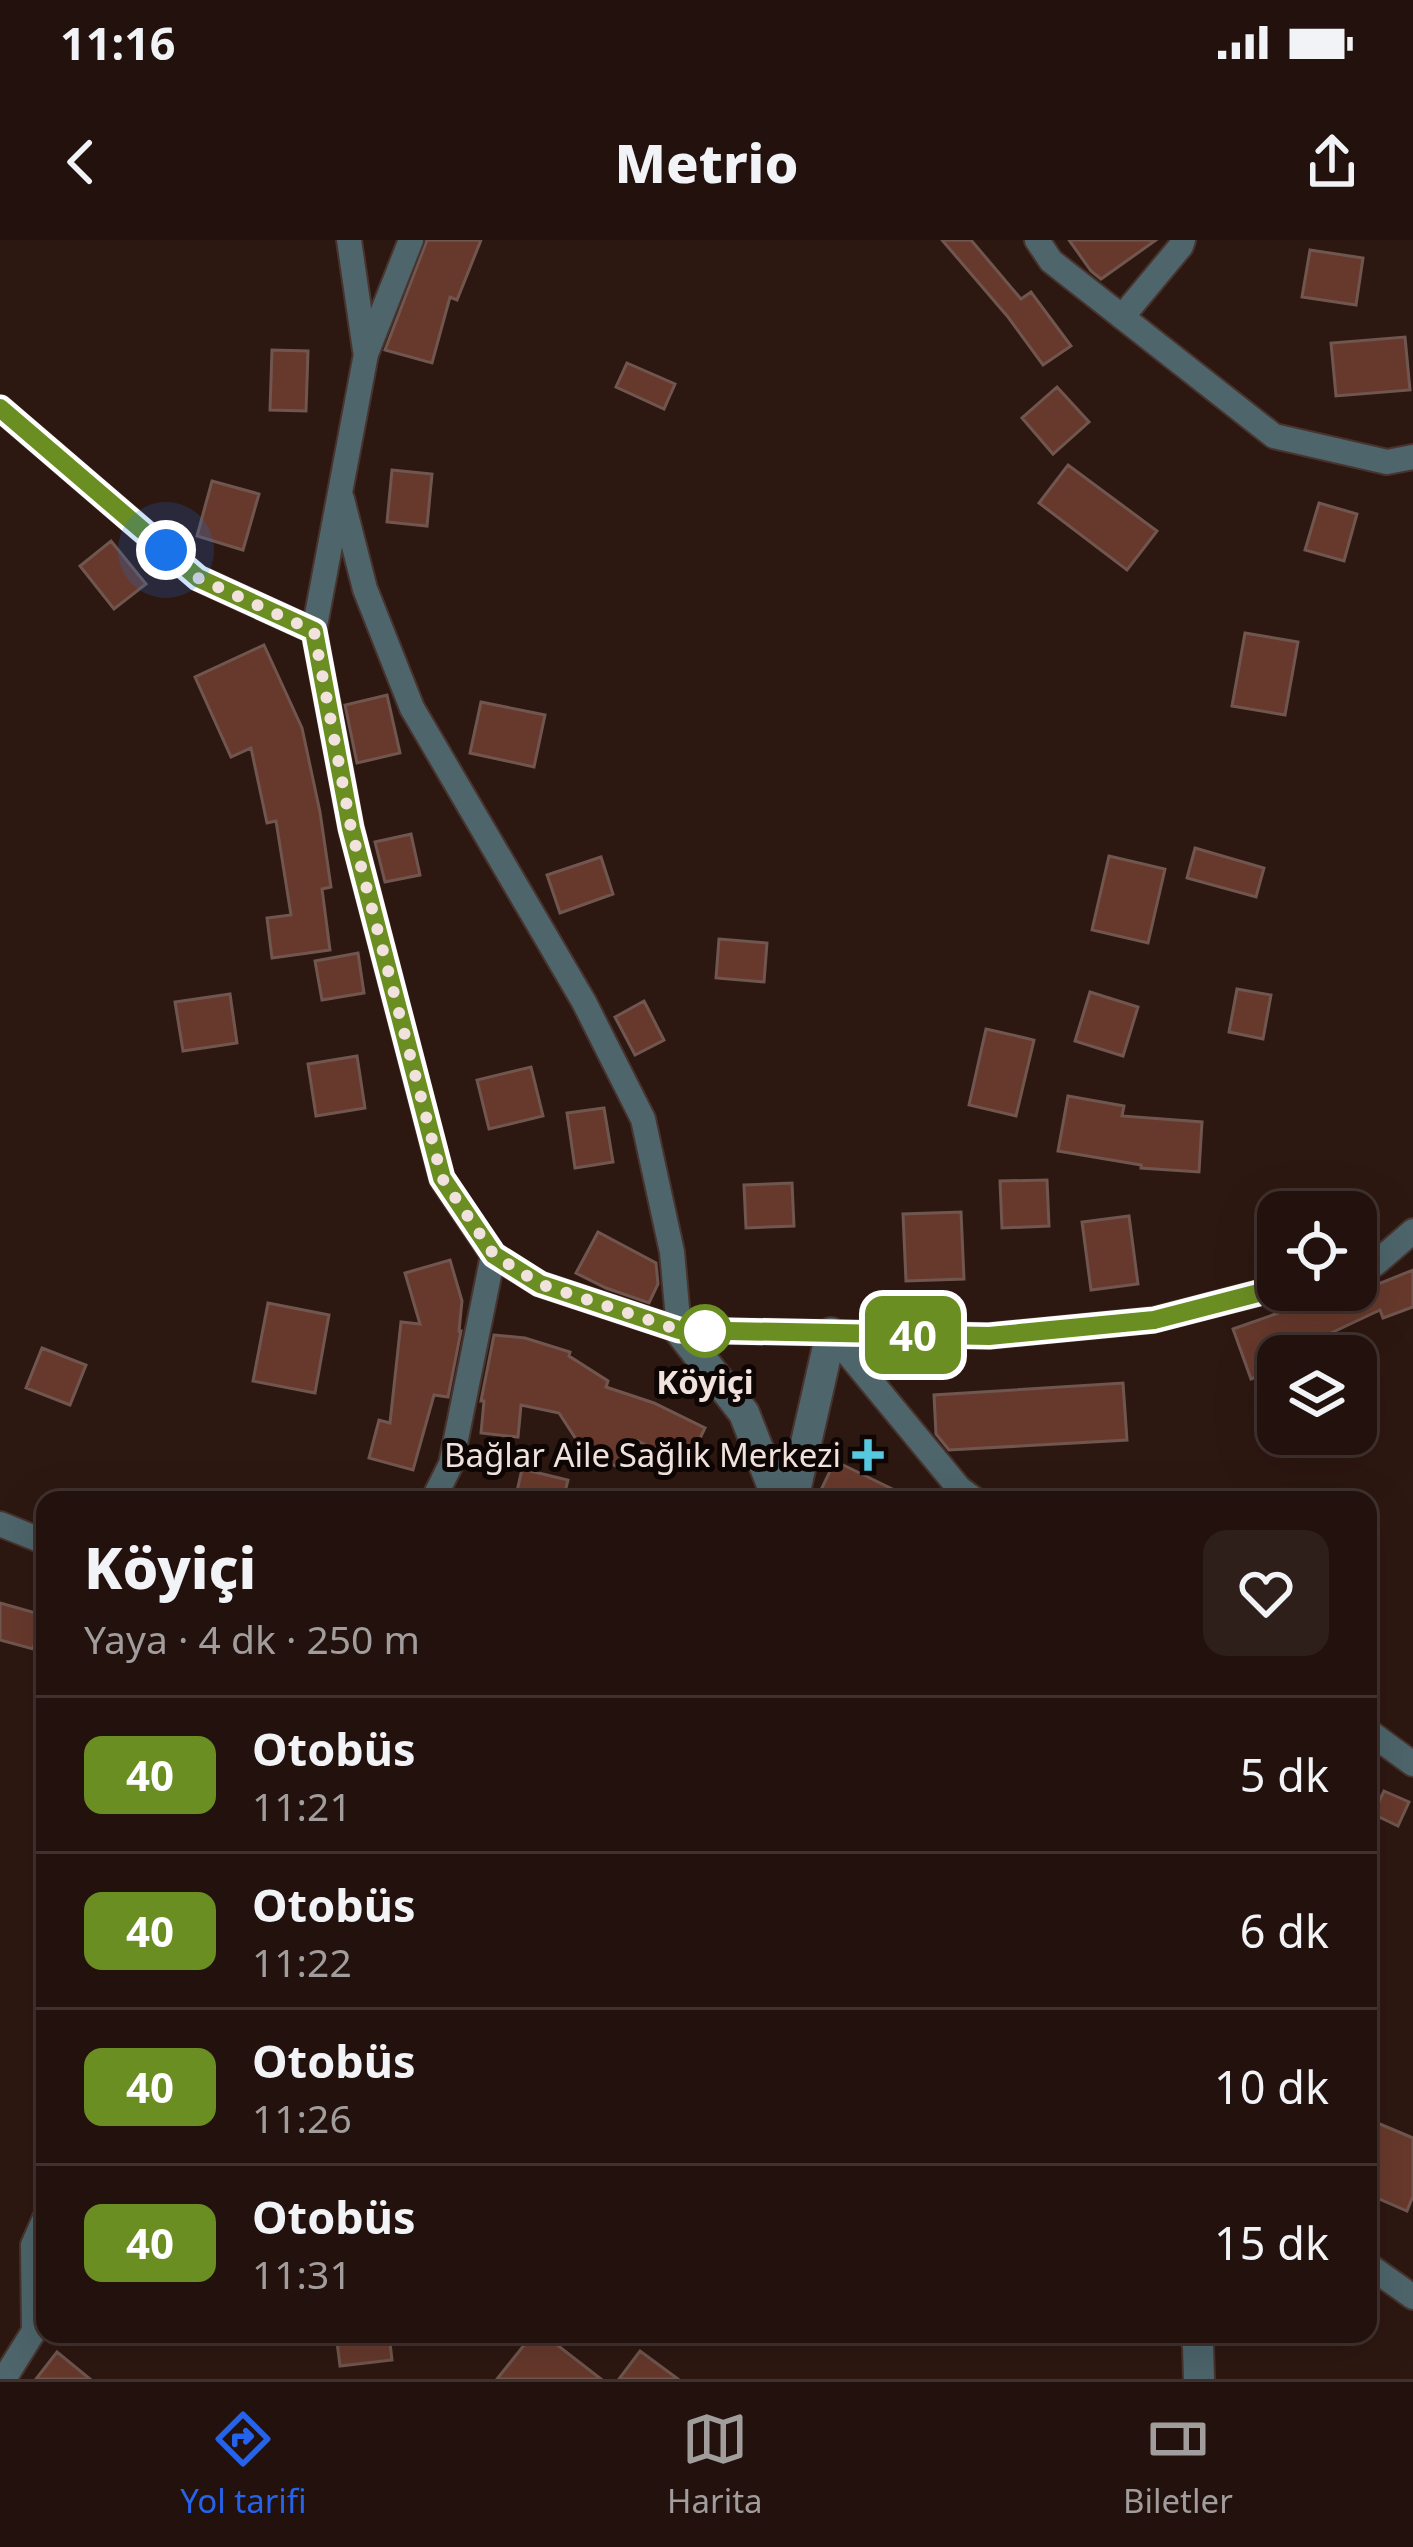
<!DOCTYPE html>
<html lang="tr">
<head>
<meta charset="utf-8">
<style>
  :root { --surface:#22110d; --page:#2e1f1b; --text:#f1f3f6; --muted:#a29d9d; --line:#3f312e; --accent:#2563eb }
  body { margin:0; font-family:"Noto Sans",sans-serif; background:var(--page); color:var(--text); height:100vh; display:flex; flex-direction:column; font-size:45px; white-space:nowrap }
  * { box-sizing:border-box; margin:0 }
  p { font-size:39px; color:var(--muted) }
  .icon { flex:none; width:66px; height:66px; fill:none; stroke:currentColor; stroke-width:2; stroke-linecap:round; stroke-linejoin:round }
  .map { position:relative; flex:1; overflow:hidden }
  .panel { position:absolute; left:36px; top:1251px; width:1341px; height:852px; display:flex; flex-direction:column; background:var(--surface); border-radius:24px; box-shadow:0 12px 48px #0002,0 0 0 3px var(--line) }
  .panel>* { flex:none }
  .badge { padding:0 24px; border-radius:18px; font-size:42px; line-height:78px }
  .controls { position:absolute; left:1257px; top:951px; display:grid; gap:24px }
  .controls a { display:grid; place-items:center; width:120px; height:120px; border-radius:24px; background:var(--surface); box-shadow:0 12px 48px #0002,0 0 0 3px var(--line); font-size:60px }
  .you { position:absolute; width:60px; height:60px; margin:-30px; border:9px solid #fff; border-radius:50%; background:#1a73e8; box-shadow:0 0 0 18px #1a73e833 }
  .map>.badge { position:absolute; translate:-50% -50%; box-shadow:0 0 0 6px #fff }
  .round { display:grid; place-items:center; flex:none; width:126px; height:126px; border-radius:24px; background:var(--page) }
  .head { display:flex; align-items:center; justify-content:space-between; height:204px; padding:0 48px }
  h1 { font-size:57px; font-weight:800; line-height:90px }
  ul { padding:0; list-style:none }
  li { display:flex; align-items:center; gap:36px; height:156px; padding:0 48px; border-top:3px solid var(--line) }
  li div { flex:1 }
  li b { display:block; font-size:45px }
  li em { font-style:normal }
  li .badge { min-width:132px; font-weight:700; text-align:center }
  .status { display:flex; justify-content:space-between; align-items:center; height:84px; padding:0 60px; background:var(--surface); direction:ltr }
  .status svg { height:33px; fill:currentColor }
  header { display:flex; justify-content:space-between; align-items:center; height:156px; padding:0 48px; background:var(--surface); font-size:54px; font-weight:800 }
  .tabs { display:flex; justify-content:space-around; align-items:center; height:168px; border-top:3px solid var(--line); background:var(--surface); font-size:33px; color:var(--muted) }
  .tabs a { display:grid; justify-items:center; gap:6px }
  .tabs .current { color:var(--accent) }
  .map>svg:first-child { display:block }
</style>
</head>
<body>
<div class="status"><b>11:16</b><svg viewBox="0 0 49 12"><path d="M0 12V9h3v3zM5 12V6h3v6zM10 12V3h3v9zM15 12V0h3v12zM26 1h20v11H26zM47 4h2v5h-2z"/></svg></div>
<header><svg class="icon" aria-label="back" viewBox="0 0 24 24"><path d="M15 5l-7 7 7 7"/></svg>Metrio<svg class="icon" aria-label="share" viewBox="0 0 24 24"><path d="M12 15V3M7 8l5-5 5 5M5 13v7h14v-7"/></svg></header>
<div class="map">
<svg width="1413" height="2139" viewBox="0 0 1413 2139">
  <rect width="100%" height="100%" fill="#2d1711"/>
  <path fill="#67392c" stroke="#70564e" stroke-width="3" d="M427,0H481L457,60L450,57L432,123L385,110Z
    M942,0H971L1021,59L1031,52L1071,106L1043,125L1008,77Z
    M1069,0H1156L1101,39L1091,31Z
    M1310,10L1363,18L1356,65L1302,57Z
    M1405,97L1410,150L1336,156L1331,103Z
    M272,110L308,111L306,171L270,170Z
    M627,123L675,144L664,169L616,147Z
    M1057,147L1089,182L1053,214L1022,178Z
    M1068,225L1157,291L1127,330L1039,263Z
    M392,230L432,234L427,286L387,282Z
    M212,241L259,254L243,310L197,296Z
    M1319,263L1357,274L1344,321L1305,310Z
    M111,301L146,344L114,369L80,326Z
    M1245,393L1298,402L1285,475L1232,466Z
    M264,405L302,488L320,572L331,647L322,649L330,710L272,718L267,678L291,675L276,581L267,583L251,508L231,517L195,437Z
    M387,455L400,513L357,523L345,465Z
    M481,462L545,475L534,527L470,513Z
    M411,594L420,635L385,642L375,602Z
    M1195,608L1264,628L1256,657L1187,638Z
    M1109,616L1165,629L1148,703L1092,690Z
    M601,617L613,654L560,673L547,635Z
    M719,699L767,703L764,742L716,738Z
    M358,713L364,753L322,760L315,721Z
    M1237,749L1271,755L1263,799L1229,792Z
    M1090,752L1138,767L1123,816L1075,801Z
    M230,754L237,803L183,811L175,762Z
    M644,761L664,800L635,815L615,777Z
    M986,789L1034,800L1016,876L969,865Z
    M357,816L365,868L316,876L308,824Z
    M531,827L543,876L489,889L477,840Z
    M1068,856L1124,866L1122,876L1202,882L1199,932L1141,928V925L1058,911Z
    M604,868L613,922L575,928L567,873Z
    M1047,940L1049,986L1002,988L1000,941Z
    M792,943L794,986L746,988L744,945Z
    M961,972L964,1039L906,1041L903,974Z
    M1129,976L1138,1044L1091,1050L1082,982Z
    M598,992L656,1023L658,1044L649,1063L606,1048L576,1033Z
    M450,1020L462,1061L459,1091H461L448,1157L434,1155L413,1230L369,1218L379,1180L390,1183L401,1082L420,1084L405,1033Z
    M1413,1030V1067L1383,1078L1380,1070L1329,1094L1331,1103L1288,1116H1278V1129L1251,1139L1233,1089L1318,1059L1320,1067L1360,1049L1361,1051Z
    M268,1063L329,1075L315,1153L253,1141Z
    M494,1095L525,1098L570,1112L569,1116L608,1141L606,1147L654,1163L705,1188L687,1225L638,1201L628,1230L587,1216L559,1173L521,1165L518,1197L481,1193L484,1161H481Z
    M42,1108L86,1125L70,1165L26,1148Z
    M1123,1143L1127,1200L949,1210L936,1194L934,1155Z
    M835,1221L915,1260H816Z
    M522,1229L568,1240L563,1260H515Z
    M0,1363L43,1375L33,1409L0,1400Z
    M1384,1551L1409,1562L1398,1586L1373,1574Z
    M1368,1879L1413,1898V1956L1407,1971L1368,1954Z
    M336,2094H389L392,2120L340,2126Z
    M533,2094H543L601,2139H497Z
    M640,2111L678,2139H619Z
    M57,2112L90,2139H36Z"/>
  <g fill="none" stroke-linecap="round" stroke-linejoin="round">
    <defs>
      <path id="minor" d="M349,0L365,110
        M411,0L366,114L314,391L351,588L442,939L493,1015L540,1044L679,1090L989,1096L1153,1080L1278,1048
        M1037,0L1051,21L1274,196L1387,222L1413,217
        M1122,77L1181,6L1183,0
        M0,168L198,338L314,391
        M342,259L365,349L412,468L584,762L643,879L672,1012L679,1090
        M1356,1029L1375,1024L1413,991
        M831,1093L959,1248L975,1260
        M433,1260L451,1224L493,1015
        M0,1284L45,1302
        M1368,1491L1413,1524
        M1368,2025L1413,2057
        M4,2139L34,2091L33,2005L45,1978"/>
      <path id="tertiary" d="M679,1090L744,1173L778,1260
        M793,1260L831,1093
        M1195,2094L1198,2106L1199,2139"/>
    </defs>
    <use href="#minor" stroke="#48332e" stroke-width="28"/>
    <use href="#tertiary" stroke="#48332e" stroke-width="34"/>
    <use href="#minor" stroke="#4d656b" stroke-width="24"/>
    <use href="#tertiary" stroke="#4d656b" stroke-width="30"/>
  </g>
  <g fill="none" stroke-linecap="round" stroke-linejoin="round">
    <defs>
      <path id="line" d="M0,168L198,338L314,391L351,588L442,938L494,1015L540,1044L679,1090L989,1096L1154,1080L1278,1048"/>
    </defs>
    <use href="#line" stroke="#fff" stroke-width="27"/>
    <use href="#line" stroke="#6b8e23" stroke-width="18"/>
    <path stroke="#f1e2dd" stroke-width="12" stroke-dasharray="0 21.6" d="M166,310L198,338L314,391L351,588L442,938L494,1015L540,1044L679,1090L717,1091H705"/>
  </g>
  <circle fill="#fff" stroke="#6b8e23" stroke-width="6" cx="705" cy="1091" r="24"/>
  <path fill="#56c9e1" stroke="#0e0604" stroke-width="4.5" d="M862 1197h12v12h12v12h-12v12h-12v-12h-12v-12h12z"/>
  <g text-anchor="middle" stroke-width="10" stroke-linejoin="round" paint-order="stroke">
    <g font-size="33" font-weight="bold" fill="#f1e2dd" stroke="#0e0604">
      <text x="705" y="1154">Köyiçi</text>
    </g>
    <g font-size="33" fill="#f1e2dd" stroke="#0e0604" text-anchor="end">
      <text x="841" y="1227">Bağlar Aile Sağlık Merkezi</text>
    </g>
  </g>
</svg>
<div class="controls">
<a><svg class="icon" aria-label="locate" viewBox="0 0 24 24"><circle cx="12" cy="12" r="6"/><path d="M12 2v4M12 18v4M2 12h4M18 12h4"/></svg></a>
<a><svg class="icon" aria-label="layers" viewBox="0 0 24 24"><path d="M12 4l9 5-9 5-9-5zM3 14l9 5 9-5"/></svg></a>
</div>
<div class="you" style="left:166px;top:310px"></div>
<b class="badge" style="left:913px;top:1095px;background:#6b8e23;color:#fff">40</b>
<section class="panel">
<div class="head"><div><h1>Köyiçi</h1><p>Yaya · 4 dk · 250 m</p></div><a class="round"><svg class="icon" aria-label="heart" viewBox="0 0 24 24"><path d="M12 20l-8-8c-3-5 5-10 8-4 3-6 11-1 8 4z"/></svg></a></div>
<ul>
<li><span class="badge" style="background:#6b8e23;color:#fff">40</span><div><b>Otobüs</b><p>11:21</p></div><em>5 dk</em></li>
<li><span class="badge" style="background:#6b8e23;color:#fff">40</span><div><b>Otobüs</b><p>11:22</p></div><em>6 dk</em></li>
<li><span class="badge" style="background:#6b8e23;color:#fff">40</span><div><b>Otobüs</b><p>11:26</p></div><em>10 dk</em></li>
<li><span class="badge" style="background:#6b8e23;color:#fff">40</span><div><b>Otobüs</b><p>11:31</p></div><em>15 dk</em></li>
</ul>
</section>
</div>
<nav class="tabs">
<a class="current"><svg class="icon" aria-label="directions" viewBox="0 0 24 24"><path d="M12 3l9 9-9 9-9-9zM9 14v-3h6M13 9l2 2-2 2"/></svg>Yol tarifi</a>
<a><svg class="icon" aria-label="map" viewBox="0 0 24 24"><path d="M3 6l6-2 6 2 6-2v14l-6 2-6-2-6 2zM9 4v14M15 6v14"/></svg>Harita</a>
<a><svg class="icon" aria-label="tickets" viewBox="0 0 24 24"><path d="M3 7h18v10H3zM15 7v10"/></svg>Biletler</a>
</nav>
</body>
</html>
